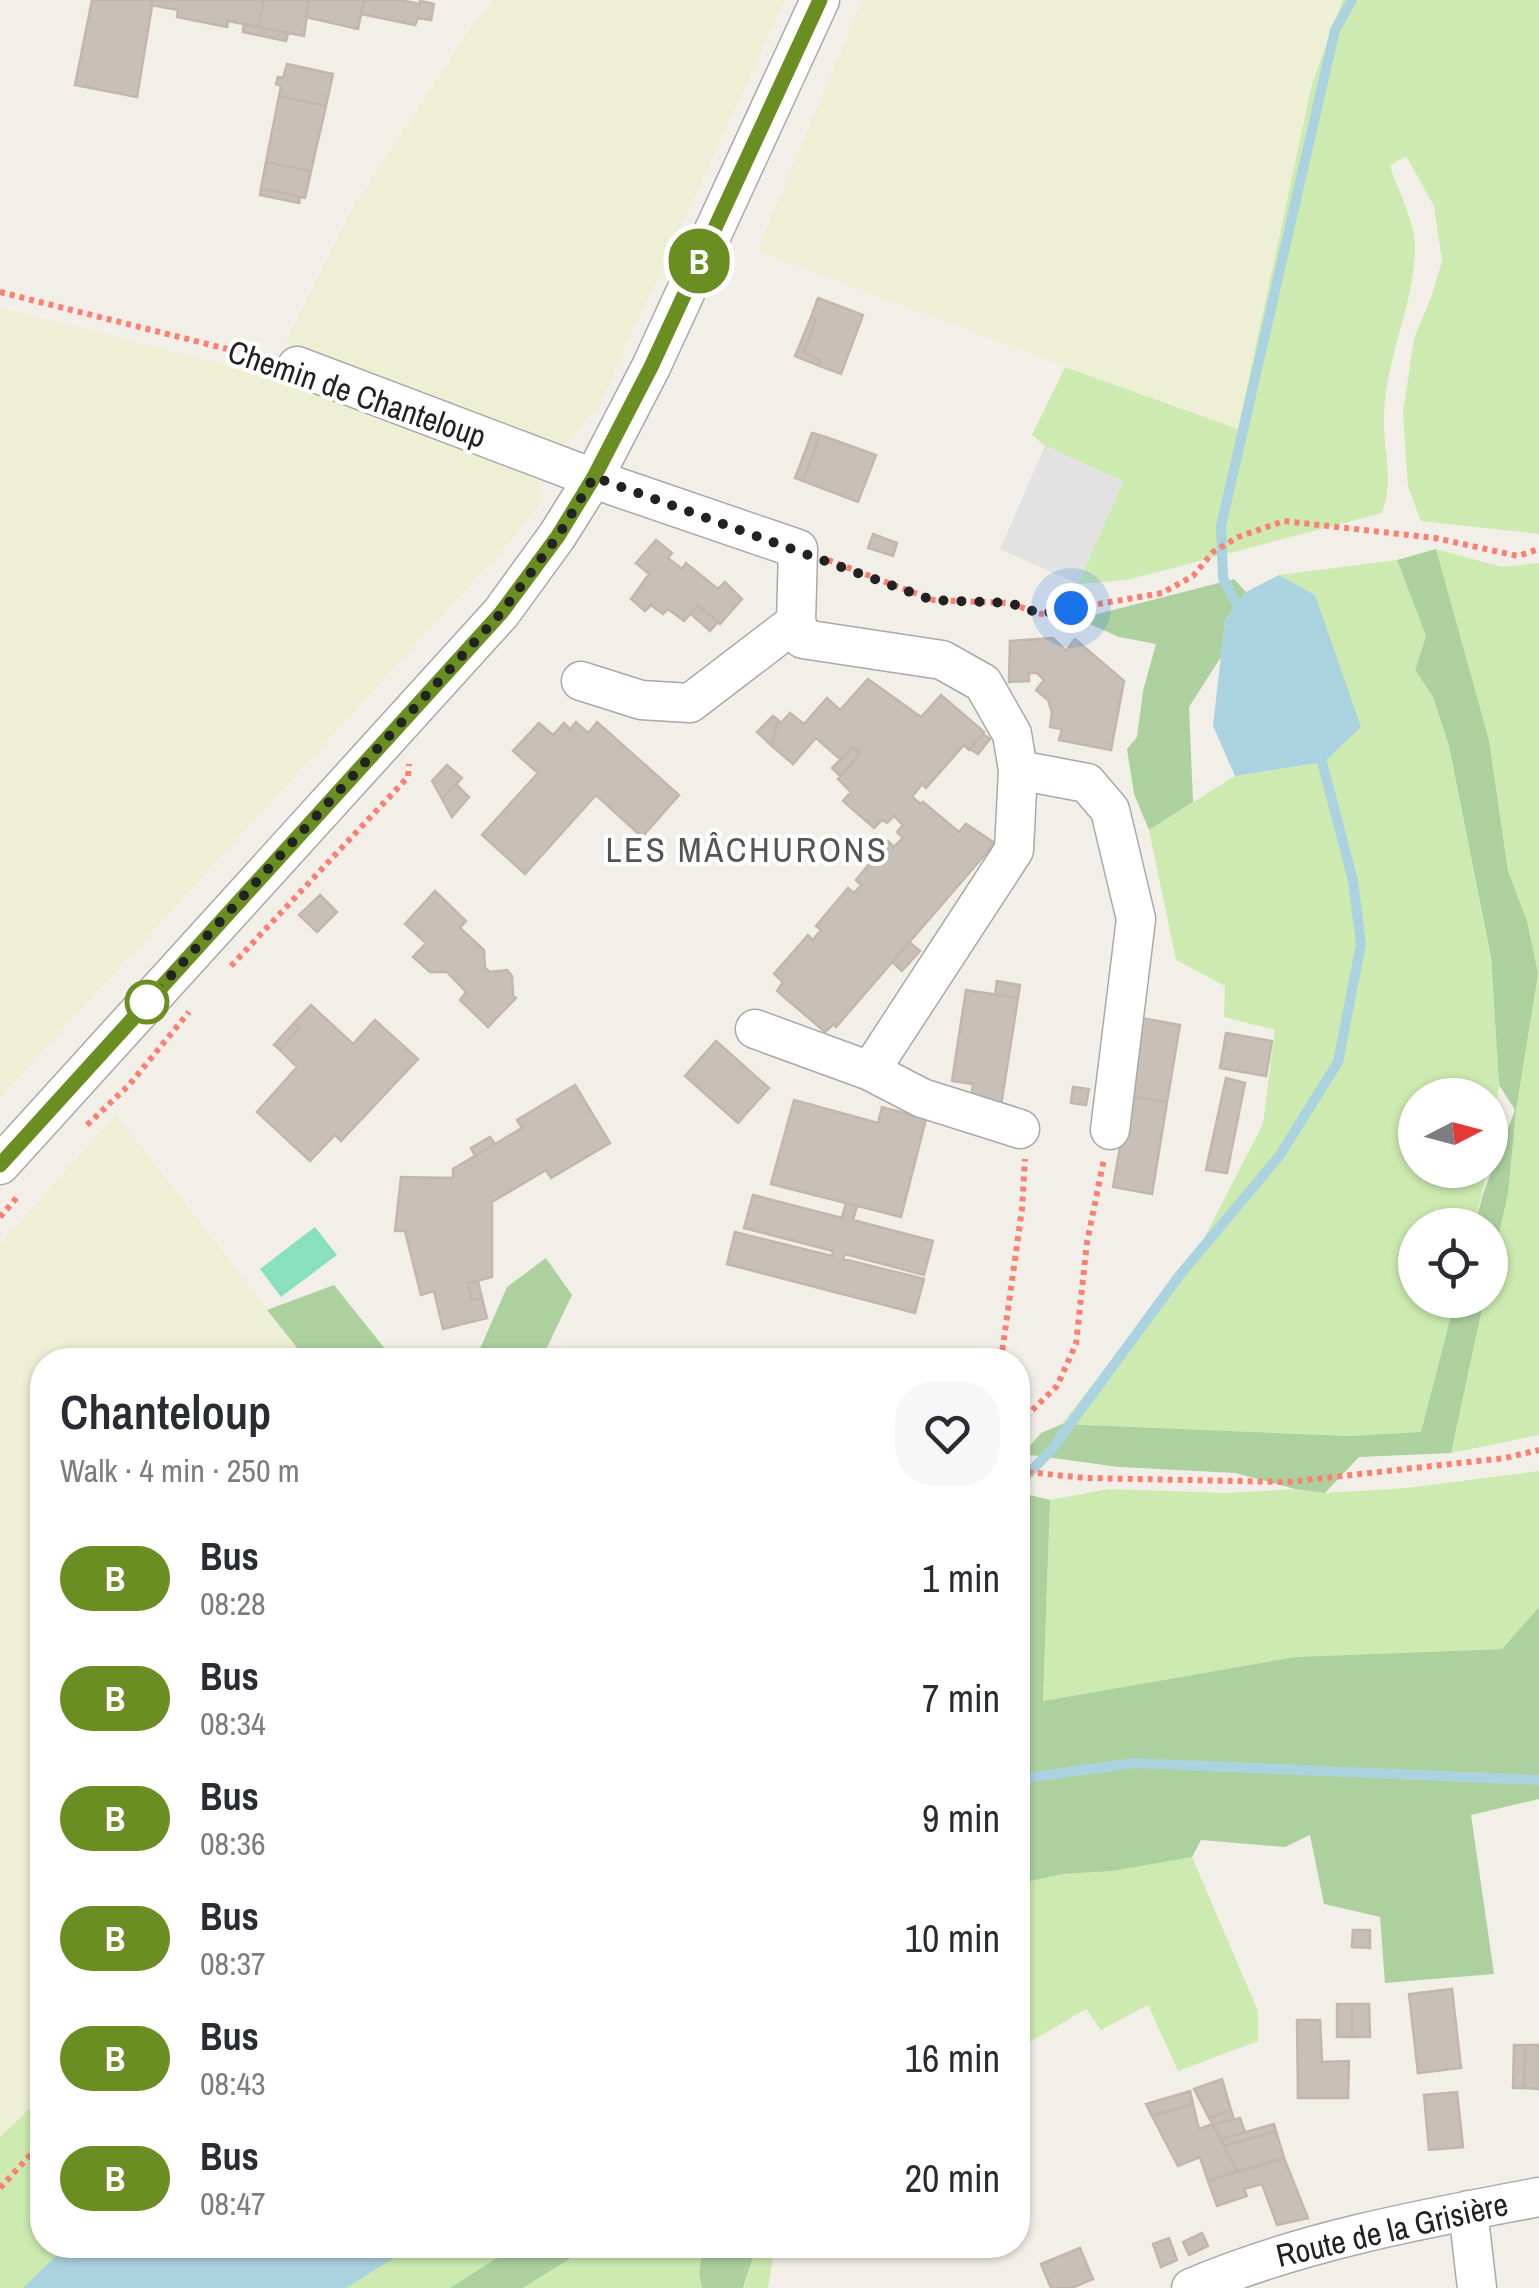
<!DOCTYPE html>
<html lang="en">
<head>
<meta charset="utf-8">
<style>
  :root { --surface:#fff; --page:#f7f7f7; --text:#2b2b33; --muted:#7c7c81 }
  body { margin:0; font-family:"Archivo Narrow",sans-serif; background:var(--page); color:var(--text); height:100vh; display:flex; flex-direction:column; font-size:38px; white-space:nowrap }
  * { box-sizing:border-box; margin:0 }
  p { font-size:32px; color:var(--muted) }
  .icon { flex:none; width:55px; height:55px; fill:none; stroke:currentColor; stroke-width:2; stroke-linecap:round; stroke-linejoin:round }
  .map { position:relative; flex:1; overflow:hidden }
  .details { position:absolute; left:30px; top:1348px; width:1000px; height:910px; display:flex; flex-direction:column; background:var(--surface); border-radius:40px; box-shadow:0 2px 8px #0004 }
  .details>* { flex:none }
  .badge { padding:0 20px; border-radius:32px; font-size:35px; line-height:65px }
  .needle { width:65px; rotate:84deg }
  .controls { position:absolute; left:1398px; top:1078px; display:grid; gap:20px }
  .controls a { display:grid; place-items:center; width:110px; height:110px; border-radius:50%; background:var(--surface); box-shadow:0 2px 8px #0004; font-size:50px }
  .you { position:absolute; width:50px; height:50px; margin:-25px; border:8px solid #fff; border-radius:50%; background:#1a73e8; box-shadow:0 0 0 15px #1a73e833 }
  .map>.badge { position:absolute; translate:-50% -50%; box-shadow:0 0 0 5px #fff }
  .round { display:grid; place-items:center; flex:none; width:105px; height:105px; border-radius:40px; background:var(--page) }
  .headline { display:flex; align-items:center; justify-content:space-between; height:170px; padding:0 30px }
  h1 { font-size:48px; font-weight:600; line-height:75px }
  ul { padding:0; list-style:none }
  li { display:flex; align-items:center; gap:30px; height:120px; padding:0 30px }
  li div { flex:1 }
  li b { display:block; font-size:38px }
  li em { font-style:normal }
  li .badge { min-width:110px; font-weight:700; text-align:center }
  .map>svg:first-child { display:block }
</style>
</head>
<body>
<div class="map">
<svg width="1539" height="2288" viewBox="0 0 1539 2288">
  <rect width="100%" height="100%" fill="#f2efe9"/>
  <path fill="#eef0d5" d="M493,0H785L598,407L562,449L285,343L354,205L475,22Z
    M862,0H1343L1312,84L1238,430L757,251Z
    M0,308L299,384L538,473L541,503L507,545L0,1098Z
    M116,1114L307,1360H42V2097L0,2137V1244Z"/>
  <path fill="#cdebb0" d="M1343,0H1539V534L1421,521L1408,487L1403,413L1414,338L1432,295L1442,261L1434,206L1406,156L1390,166C1398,190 1415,222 1415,247C1415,304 1383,364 1384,422C1384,455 1394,481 1382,513L1127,580L1078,584L1123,481L1045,446L1032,435L1065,367L1238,429L1312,84Z
    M1436,549L1502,567L1539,563V1435L1451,1453L1484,1300H1490V1274L1508,1194L1527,921L1508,871L1489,740Z
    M1397,560L1426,636L1415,670L1433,697L1449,746L1491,957L1499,1085L1490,1147V1095H1415V1170H1487L1475,1225H1415V1300H1455L1421,1432L1348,1436L1062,1424L1201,1244L1263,1124L1275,1030L1224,1017L1225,986L1176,960L1149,830L1235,776L1324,762L1315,595L1279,575Z
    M1539,1471V1607L1502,1649L1295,1657L1043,1701L1050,1500L1109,1489L1227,1493L1295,1489L1325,1493L1407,1488Z
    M1192,1857L1258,2011V2041L1178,2071L1148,2005L1101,2030L1086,2009L1018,2049V1884L1063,1874L1113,1871Z
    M42,2097V2245H517L450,2288H0V2137Z
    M592,2245H703L699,2273L702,2288H523Z
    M757,2245H775L768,2288H744Z"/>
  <path fill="#add19e" d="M1436,549L1489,740L1508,871L1527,921L1538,974L1516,1110L1508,1194L1490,1274V1225H1475L1483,1194L1515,1110L1499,1085L1491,957L1449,746L1433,697L1415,670L1426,636L1397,560Z
    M1234,579L1246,592L1225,620L1221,657L1189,707L1193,802L1149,830L1134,794L1127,749L1137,737L1143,691L1156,644L1119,637L1078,619Z
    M546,1258L572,1295L541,1360H475L507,1287Z
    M334,1285L394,1360H307L267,1310Z
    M1455,1300H1484L1451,1453L1359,1457L1325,1493L1295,1489L1235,1473L1119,1467L1023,1454L1041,1433L1062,1424L1348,1436L1421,1432Z
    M1018,1492L1050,1500L1043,1701L1295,1657L1502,1649L1539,1607V1799L1471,1815L1494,1974L1385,1983L1380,1917L1324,1904L1310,1835L1285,1847L1201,1840L1192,1857L1113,1871L1063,1874L1018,1884Z
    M517,2245H592L523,2288H450Z
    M703,2245H757L743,2288H702L699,2273Z"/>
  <path fill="#88e0be" d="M315,1227L337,1255L281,1297L260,1269Z"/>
  <path fill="#e2e2e2" d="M1045,446L1123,481L1078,584L1000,549Z"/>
  <path fill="#aad3df" d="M1279,575L1315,595L1361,727L1324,762L1235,776L1213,726L1225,620L1246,592Z
    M67,2245H415L346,2288H23Z"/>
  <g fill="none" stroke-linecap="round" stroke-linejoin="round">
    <path stroke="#aad3df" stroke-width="10" d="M1243,617L1223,578L1221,526L1335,30L1352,0
      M1018,1485L1052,1449L1179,1276L1280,1155L1338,1062L1361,944L1353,881L1320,754
      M1018,1552V1566
      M1018,1779L1134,1763L1539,1780"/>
  </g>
  <path fill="#c7bfb8" stroke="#c4b6ab" stroke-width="2.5" d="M92,0H153L137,97L75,85Z
    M153,0H264L258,27L228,21L227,27L177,17L178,10L151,5Z
    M264,0H309L304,36L258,27Z
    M309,0H364L358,29L306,17Z
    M364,0H400L420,4V1L434,4L431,20L418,18L415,25L361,14Z
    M244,24L288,33L286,41L243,32Z
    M287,64L333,74L326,106L279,96L281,86L276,84L278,77L283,78Z
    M279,96L326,106L311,171L266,162Z
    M266,162L311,171L305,198L261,188Z
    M261,188L300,197L299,203L260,195Z
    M818,298L863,315L841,374L817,365L820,360L804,352L816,319L811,317Z
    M811,317L816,319L804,352L820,360L817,365L795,356Z
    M812,433L820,435L803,481L795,478Z
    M820,435L876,455L858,502L803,481Z
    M873,534L897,543L893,556L868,548Z
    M656,540L672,553L668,558L682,569L686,563L718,589L725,582L742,599L720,624L698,605L684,621L668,609L663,614L651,605L645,611L631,599L649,574L636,563Z
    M698,605L718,622L710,631L691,614Z
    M1053,638L1066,651L1075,639L1124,681L1111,750L1059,740L1062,729L1050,727L1052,713L1048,700L1036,690L1044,680L1037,673H1029V681L1009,682L1010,641Z
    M868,679L921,717L941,695L984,732L969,750L964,745L926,788L922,784L912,797L921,804L923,802L959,832L966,824L995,843L836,1027L834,1024L825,1032L777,991L783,982L774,974L808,935L813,940L821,930L816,926L848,888L854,893L861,885L856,880L888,841L894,847L903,838L897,832L903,825L894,816L887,823L882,820L874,828L843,801L851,792L838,779L860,754L853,747L841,760L816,738L793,764L772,746L778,720L781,723L790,713L804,724L827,698L840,710Z
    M773,716L778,720L772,746L757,732Z
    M576,722L588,733L597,722L679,795L642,837L596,795L525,874L482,835L538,773L513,751L539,723L553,735L564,723L570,729Z
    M983,734L990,739L978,754L970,749Z
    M853,747L860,754L840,776L832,768Z
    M447,765L462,778L442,799L432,781Z
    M456,784L469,797L452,817L442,799Z
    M435,891L466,921L460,928L484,950L485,968L490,972L507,970L512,976L513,996L516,998L488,1027L460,1000L466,992L447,972H430L413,957L426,943L405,924Z
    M320,895L337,912L317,932L299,915Z
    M909,942L920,951L902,971L892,962Z
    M997,981L1020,985L1018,998L995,994Z
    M966,990L1018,998L1001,1105L971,1101L973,1084L952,1081Z
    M311,1005L353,1044L375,1020L418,1059L341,1141L335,1135L310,1161L257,1112L297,1067L280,1050L300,1028L294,1023Z
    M1141,1018L1180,1025L1167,1102L1129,1096Z
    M294,1023L300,1028L280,1050L274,1045Z
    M1226,1033L1272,1041L1266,1076L1220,1068Z
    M716,1041L769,1088L738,1123L685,1076Z
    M1226,1078L1245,1083L1227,1173L1206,1170Z
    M575,1085L610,1143L551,1178L546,1170L492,1202V1277L468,1283L472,1300L482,1298L487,1318L443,1329L434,1291L421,1295L405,1231H395L401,1177L453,1178V1169L522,1128L517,1120Z
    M1073,1087L1089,1089L1086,1105L1071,1103Z
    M1129,1096L1167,1102L1152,1194L1113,1187Z
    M794,1100L878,1123L882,1107L926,1119L901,1217L771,1184Z
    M490,1137L495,1144L475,1156L471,1148Z
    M753,1195L842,1218L846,1203L857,1206L853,1220L933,1241L924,1275L845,1254L843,1259L924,1279L915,1313L727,1264L735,1232L832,1256L833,1251L744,1228Z
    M478,1281L482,1298L472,1300L468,1283Z
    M1353,1930H1370V1948L1352,1947Z
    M1452,1989L1461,2068L1418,2073L1409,1994Z
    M1337,2004H1352V2037H1337Z
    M1352,2004H1369L1370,2037H1352Z
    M1297,2020H1320L1322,2062L1349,2061L1348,2098H1298Z
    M1514,2045H1525L1524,2088H1513Z
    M1525,2045H1539V2089L1524,2088Z
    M1222,2079L1231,2110L1209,2118L1194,2089Z
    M1190,2091L1193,2104L1152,2116L1146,2104Z
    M1457,2092L1463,2147L1429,2150L1424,2095Z
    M1193,2104L1199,2129L1212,2124L1237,2171L1208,2181L1200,2157L1178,2166L1152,2116Z
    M1231,2110L1234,2119L1213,2125L1209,2118Z
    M1240,2118L1245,2132L1221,2139L1213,2125Z
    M1274,2124L1276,2131L1224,2146L1221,2139Z
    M1276,2131L1284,2158L1237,2171L1224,2146Z
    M1284,2158L1308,2218L1277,2225L1262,2184L1244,2189L1247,2196L1217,2206L1208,2181Z
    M1202,2233L1208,2246L1189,2255L1183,2242Z
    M1169,2238L1177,2260L1161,2267L1153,2244Z
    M1080,2248L1093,2279L1072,2288H1051L1041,2264Z"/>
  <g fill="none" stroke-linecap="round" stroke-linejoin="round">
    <defs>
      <path id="minor" d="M297,366L614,486L798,549L796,622L803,639L942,660L983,683L1012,734L1018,770L1014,850L870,1071L755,1029
        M581,681L641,700L690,703L796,622
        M1018,770L1087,783L1110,810L1136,919L1110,1130
        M870,1071L922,1098L1020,1129
        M0,1165L501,613L557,536L594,477L651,367L820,0
        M1468,2210L1477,2288
        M1191,2288C1301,2241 1422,2219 1539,2197"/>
    </defs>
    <use href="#minor" stroke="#a9a9a9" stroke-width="41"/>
    <path stroke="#fa8072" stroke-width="6" stroke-dasharray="5 5" stroke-linecap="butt" d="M0,292L267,359
      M828,560L933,600L1009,603L1041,614L1162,593L1193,576L1213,552L1238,537L1284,521L1435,538L1518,556L1539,549
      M231,966L408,777L409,764
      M87,1125L129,1085L189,1012
      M0,1217L19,1195
      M1001,1360L1022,1209L1025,1159
      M1018,1424L1057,1386L1076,1344L1087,1242L1104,1159
      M1018,1471L1085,1478L1288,1482L1505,1458L1539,1450
      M0,2188L42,2142"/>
    <use href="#minor" stroke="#fff" stroke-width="38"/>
  </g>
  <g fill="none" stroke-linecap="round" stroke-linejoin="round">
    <defs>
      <path id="line" d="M0,1165L501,613L558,536L594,477L651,367L820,0"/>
    </defs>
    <use href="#line" stroke="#fff" stroke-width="22"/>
    <use href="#line" stroke="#6b8e23" stroke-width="15"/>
    <path stroke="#222" stroke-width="10" stroke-dasharray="0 18" d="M147,1002L501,613L558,536L594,477L932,600L1010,603L1041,614L1071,608"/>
  </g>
  <circle fill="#fff" stroke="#6b8e23" stroke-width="5" cx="147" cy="1002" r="20"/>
  <g text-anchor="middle" stroke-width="8" stroke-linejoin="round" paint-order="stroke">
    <g font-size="32" fill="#222" stroke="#fff">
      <text transform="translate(357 394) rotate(19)" y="11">Chemin de Chanteloup</text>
      <text transform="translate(1392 2230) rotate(-13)" y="11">Route de la Grisière</text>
    </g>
    <g font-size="35" letter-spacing="2.5" fill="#555" stroke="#fff">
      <text x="747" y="862">LES MÂCHURONS</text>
    </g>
  </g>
</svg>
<div class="controls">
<a><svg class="needle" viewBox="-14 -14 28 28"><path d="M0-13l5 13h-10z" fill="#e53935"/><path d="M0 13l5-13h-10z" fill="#7c7c81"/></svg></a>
<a><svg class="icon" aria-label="locate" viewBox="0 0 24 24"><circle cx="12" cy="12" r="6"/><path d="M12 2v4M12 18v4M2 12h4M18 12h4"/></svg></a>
</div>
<div class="you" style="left:1071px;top:608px"></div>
<b class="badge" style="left:699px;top:261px;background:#6b8e23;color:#fff">B</b>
<section class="details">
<div class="headline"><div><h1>Chanteloup</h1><p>Walk · 4 min · 250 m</p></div><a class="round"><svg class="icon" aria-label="heart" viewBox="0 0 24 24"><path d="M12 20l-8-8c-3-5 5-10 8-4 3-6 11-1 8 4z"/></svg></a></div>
<ul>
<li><span class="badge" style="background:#6b8e23;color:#fff">B</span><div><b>Bus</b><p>08:28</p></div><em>1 min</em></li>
<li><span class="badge" style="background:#6b8e23;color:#fff">B</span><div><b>Bus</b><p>08:34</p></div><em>7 min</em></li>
<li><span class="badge" style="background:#6b8e23;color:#fff">B</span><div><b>Bus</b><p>08:36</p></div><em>9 min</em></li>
<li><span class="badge" style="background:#6b8e23;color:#fff">B</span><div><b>Bus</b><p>08:37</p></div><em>10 min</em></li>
<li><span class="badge" style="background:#6b8e23;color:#fff">B</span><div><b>Bus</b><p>08:43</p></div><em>16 min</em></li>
<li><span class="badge" style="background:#6b8e23;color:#fff">B</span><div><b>Bus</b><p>08:47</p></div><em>20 min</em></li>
</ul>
</section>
</div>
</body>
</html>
